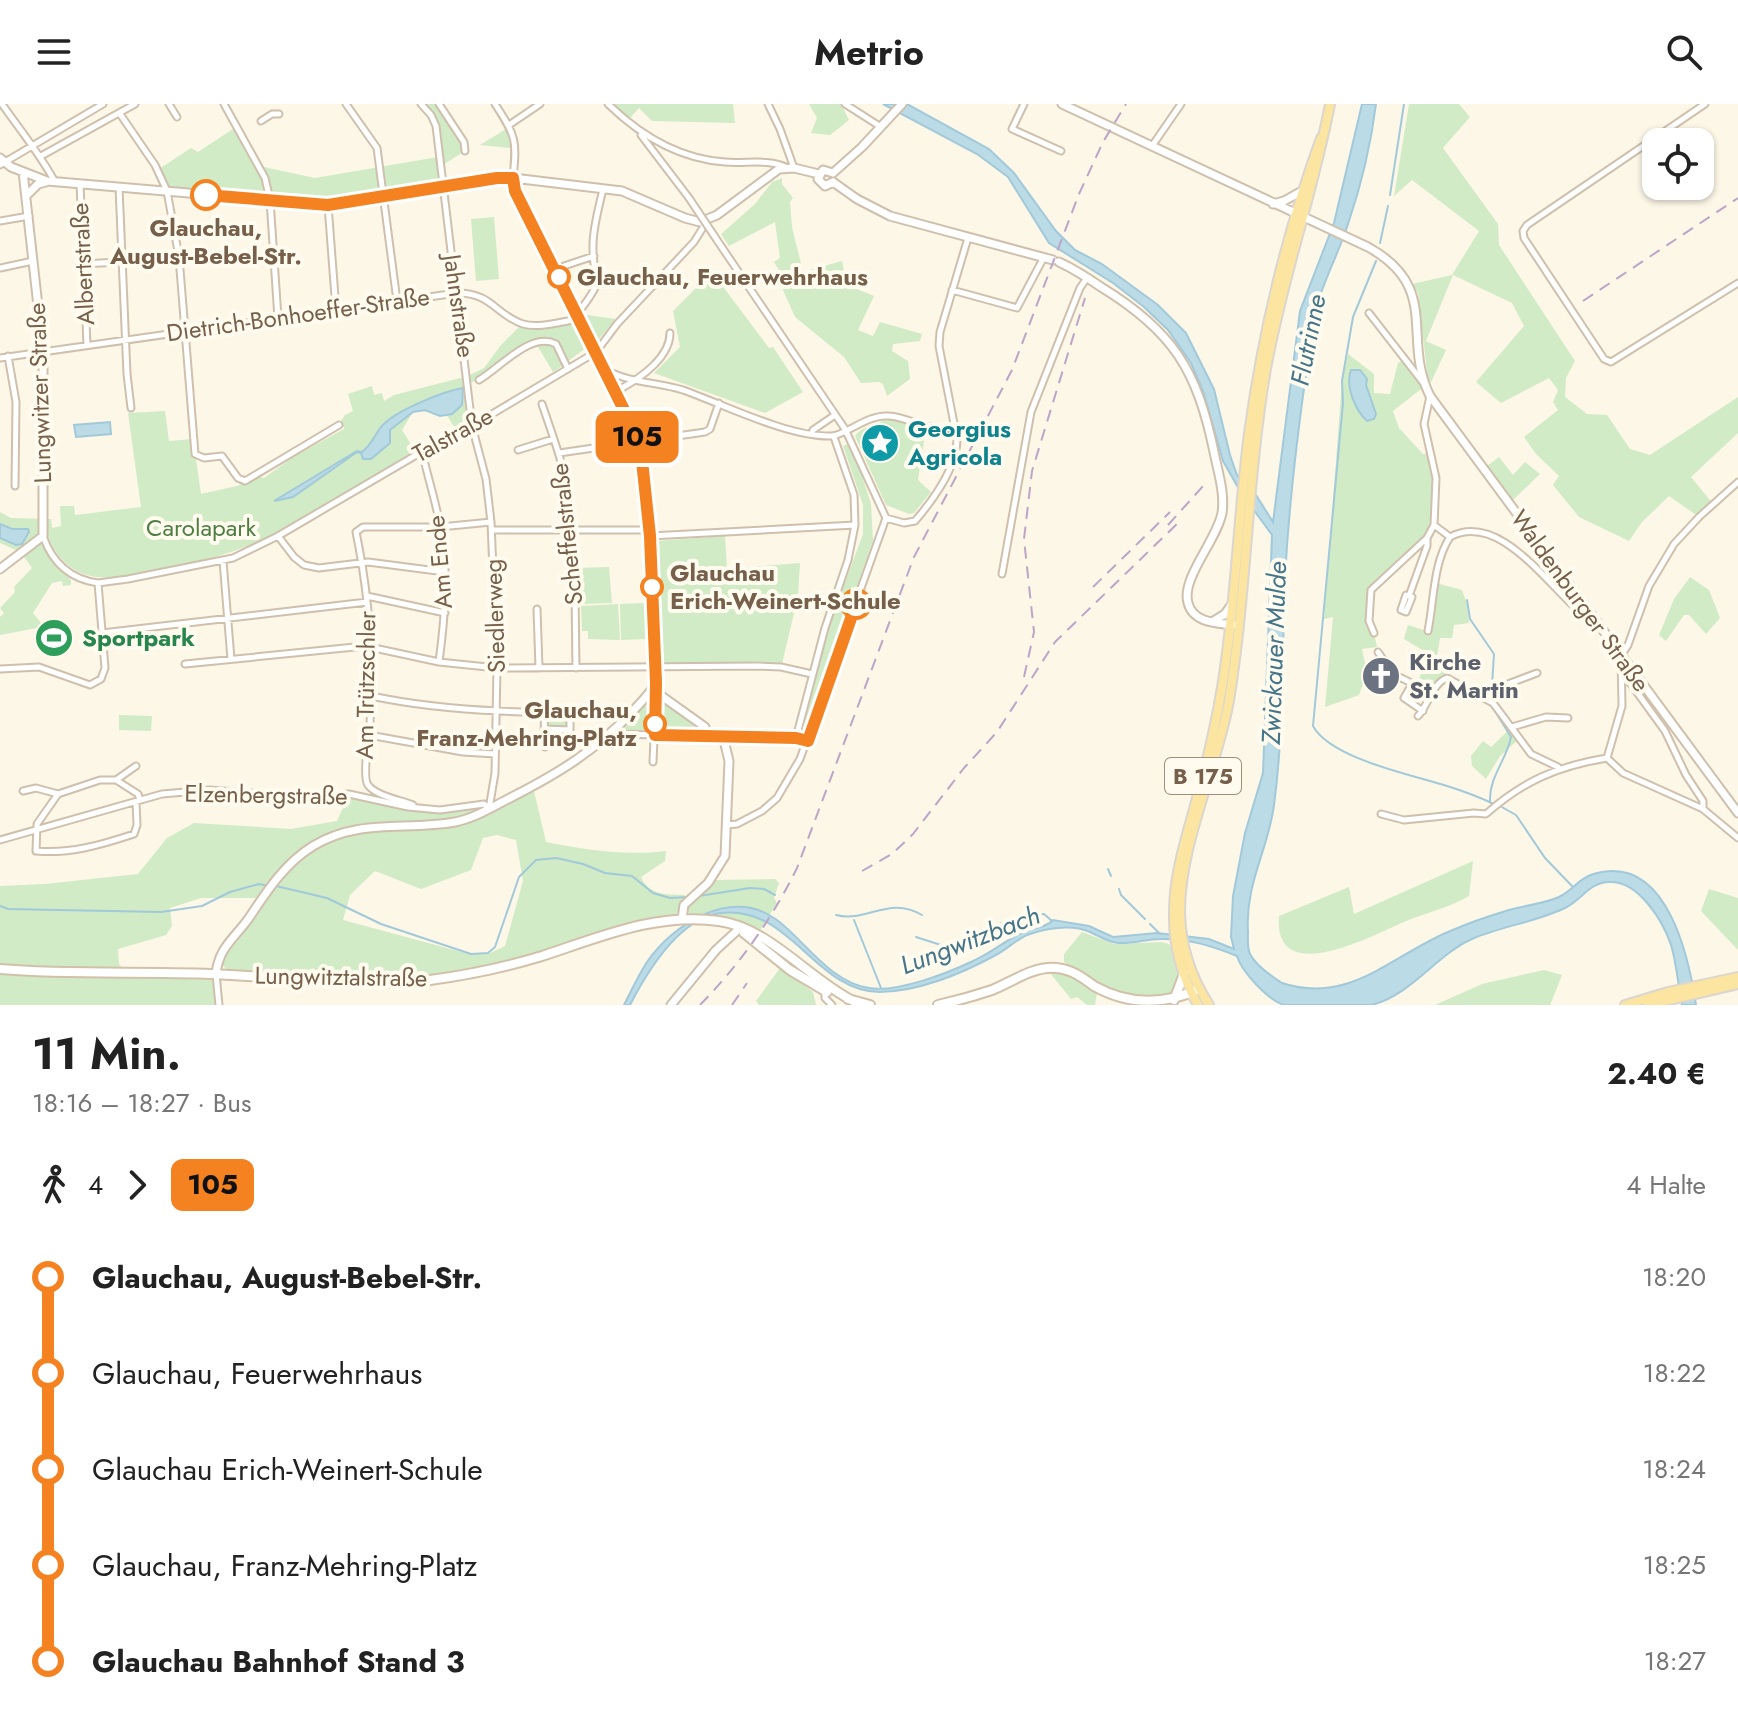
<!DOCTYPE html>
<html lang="de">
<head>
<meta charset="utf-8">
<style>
  :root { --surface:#fff; --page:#f6f6f6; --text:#222; --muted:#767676 }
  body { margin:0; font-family:Jost,sans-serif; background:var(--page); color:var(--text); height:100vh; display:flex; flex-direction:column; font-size:30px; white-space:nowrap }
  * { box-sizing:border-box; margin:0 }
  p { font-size:26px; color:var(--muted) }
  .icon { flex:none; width:44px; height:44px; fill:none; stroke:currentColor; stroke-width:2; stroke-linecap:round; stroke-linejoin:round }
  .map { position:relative; height:901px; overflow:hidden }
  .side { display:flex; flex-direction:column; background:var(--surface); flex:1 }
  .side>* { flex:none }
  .badge { padding:0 16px; border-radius:12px; font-size:28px; line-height:52px }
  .fabs { position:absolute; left:1642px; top:24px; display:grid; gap:16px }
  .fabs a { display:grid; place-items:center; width:72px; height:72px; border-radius:16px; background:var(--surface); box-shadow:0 2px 6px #0004; font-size:40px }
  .map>.badge { position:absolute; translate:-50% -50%; box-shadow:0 0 0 4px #fff }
  .legs { display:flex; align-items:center; gap:12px; height:88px; padding:0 32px; font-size:26px }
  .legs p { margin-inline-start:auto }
  .overview { display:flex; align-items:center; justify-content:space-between; height:136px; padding:0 32px }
  h1 { font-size:44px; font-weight:700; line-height:60px }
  ul { padding:0 32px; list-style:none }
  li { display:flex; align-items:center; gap:28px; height:96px; font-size:30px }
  li i { display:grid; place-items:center; width:12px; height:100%; margin:0 10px; background:currentColor }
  li i::after { content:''; width:20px; height:20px; margin:-10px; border:6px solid; border-radius:50%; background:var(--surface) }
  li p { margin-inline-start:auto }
  li:first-child i { background:linear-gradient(#0000 50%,currentColor 0) }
  li:last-child i { background:linear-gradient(currentColor 50%,#0000 0) }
  header { display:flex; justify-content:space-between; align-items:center; height:104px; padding:0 32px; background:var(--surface); font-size:36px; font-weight:700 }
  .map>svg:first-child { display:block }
</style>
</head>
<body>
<header><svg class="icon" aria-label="menu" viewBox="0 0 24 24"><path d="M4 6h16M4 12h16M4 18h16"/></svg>Metrio<svg class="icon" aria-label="search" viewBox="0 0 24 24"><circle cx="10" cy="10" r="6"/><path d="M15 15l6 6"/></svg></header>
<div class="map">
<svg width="1738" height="901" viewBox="0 0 1738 901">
  <rect width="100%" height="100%" fill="#fdf7e8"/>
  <path fill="#d0ebc5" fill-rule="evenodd" d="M426,0H436L465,47L441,62L439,21Z
    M614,0H733L735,19L652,17L639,4L629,15Z
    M809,0H841L849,16L830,31L811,29L817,14Z
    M1409,0H1459L1470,13L1443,44L1498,120L1499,141L1575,257L1566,274L1565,293L1587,310L1607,311L1630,345L1650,351L1738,293V329L1691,373L1713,400L1699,413L1669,392L1642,418L1629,437L1579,413L1553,381L1559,372L1536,350L1524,333L1558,306L1553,298L1558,286L1549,274L1501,299L1476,278L1524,222L1512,199L1453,171L1426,237L1446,246L1431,278L1428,277L1418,189L1412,180L1452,171L1479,127L1412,76L1394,92Z
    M236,23L259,62L315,74L438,53L442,80L322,97L168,83L159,65L191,44L198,48Z
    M506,25L511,44L480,41Z
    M782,74V80L793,94L790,98L792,123L803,168L842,157L847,181L874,192L858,226L873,232L880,218L922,230L920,237L893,240L892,247L908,257L910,275L887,292L883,280L879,278L861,279L844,253L795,213L779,177L783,173L774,158L780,154L775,118L729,142L721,130L755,100L772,78Z
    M494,113L499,175L476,177L471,115Z
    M712,168L769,244L773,243L803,288L765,309L654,269L680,243L673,207Z
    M580,210L616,215L597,237Z
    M571,221L579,228L587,243L558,265L553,268L535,238L479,276L469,279L472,322L458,329L446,310C437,312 429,305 413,308L402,326L415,347L261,437C227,452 126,480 91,472C71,468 55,452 48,432L38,430L18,447L0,439V408L11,414L51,415L52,424L61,422L60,402H74L75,411L141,403L128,309L165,307L169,337L193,335L201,390L237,382L260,373L264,374L293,353L344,325L341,317L345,311L353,307L348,290L372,282L374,291L382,289L384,297L394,291L468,272L484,264L501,241L519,223Z
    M1348,250L1374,270V289L1390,290L1398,259L1403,256L1425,282L1393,307L1399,324L1423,350L1431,349L1435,363L1434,421L1427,434L1371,486L1366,487L1370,492L1368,517L1374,529L1377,543L1362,545L1367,569L1359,591L1325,603L1333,513L1324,515L1342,277Z
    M887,313L926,324L918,376L931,388L914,409L909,410L886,401L855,332C862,321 878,323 887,313Z
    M848,340L859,362L871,400L873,436L809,621L803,626L827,527L863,430V401L843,342Z
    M1499,353L1513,371L1525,358L1540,370L1509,400L1483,365Z
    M725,432L727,465L800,459L798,492L782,560L663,559L656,437Z
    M41,439L56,461L71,476V481L63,482L62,477L52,479L33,509L41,519L37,524L0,531V513L4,509L0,504L15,488L14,483L32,464L22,450Z
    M609,463L612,499L581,500L579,464Z
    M1690,473L1709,486L1720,514L1706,530L1689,511H1684L1666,537L1659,531L1674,495Z
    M1436,479L1462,486L1467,500L1469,519L1454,521L1452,534H1440L1437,553L1454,557L1447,574L1432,589L1416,582L1429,550L1404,535L1408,521L1427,527Z
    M644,499L647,535L621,536L620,500Z
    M618,500L620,536L588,535V527H582L581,502Z
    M643,600L650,602L649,626H624L622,621Z
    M661,601H669L699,626L660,627Z
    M119,611L152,612L151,627L119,626Z
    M546,611H568V624H546Z
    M1512,623L1520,634L1500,652L1486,675L1472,662L1471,652L1483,637L1491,643Z
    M534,687L546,738C587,746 625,752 666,747L665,757L641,773C650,792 666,790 685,791L676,811C661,815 644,816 628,820C575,835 524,856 470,867C391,883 306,874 226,865L222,860L225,849L249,822L266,794H201L170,804L172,822L166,831L118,845L119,860L123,865L0,862V782L45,780L138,770L167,734L194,719L291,725L337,717L349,690L440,706L484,700L490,710ZM497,731L516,736L523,777L505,842L488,850H469L343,816L350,791L375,767L421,785L471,766L483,734Z
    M1473,757L1469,792C1450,803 1426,809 1406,817C1373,831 1273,886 1279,812L1349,783L1354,810Z
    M775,775L779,779L774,794L777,799L759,828L746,820L689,810L688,804L691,796L716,776Z
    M1709,785L1738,794V846L1701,807Z
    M1082,828L1114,840L1162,838L1169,840L1176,853L1179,876L1177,885L1169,893L1135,896L1100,881L1064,858V850Z
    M780,864L813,888L816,901H759L756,897Z
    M1544,866L1562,871L1550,901H1435L1482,880Z
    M0,868L212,876L216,901H0Z
    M1050,869C1069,869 1084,876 1097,889L1095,901H1087L1077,893L1071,895Z"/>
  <path fill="#bbdbe7" stroke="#a2c9d9" stroke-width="2" d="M883,0H907L989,45L1014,69L1056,127L1075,146L1102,160L1158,201L1186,229L1214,285L1230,351L1237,371L1256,391L1273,418L1300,207L1334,119L1362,0H1376C1371,40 1361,82 1348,120C1338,152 1319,184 1314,216C1301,300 1289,391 1285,476C1282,551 1284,627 1274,701C1268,747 1245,779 1248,828C1248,835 1247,844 1250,850C1256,862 1271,872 1282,879C1349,901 1391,852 1448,828C1468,819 1489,812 1509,806C1525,801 1544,800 1559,793C1577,784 1578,772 1602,768C1668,756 1689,854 1696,901H1682C1678,882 1677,860 1671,841C1663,817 1639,778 1611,778C1590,777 1582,796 1565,804C1536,818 1502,822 1472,835C1436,851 1412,891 1371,901C1355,901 1295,901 1284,901C1268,896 1241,867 1237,852C1212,842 1187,834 1160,835C1146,835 1133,840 1118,839C1108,838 1099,832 1090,828C1071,820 1049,824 1030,830C1017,834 1007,846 994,852C961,870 917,888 879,888C815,887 790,801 721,809C679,814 647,868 630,901H624C631,887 638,872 647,858C674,819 732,783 777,816C805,837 831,879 869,884C897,889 948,869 973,857C992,849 1008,834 1026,827C1035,823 1046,824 1053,816L1089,822L1113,833L1157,829L1209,835L1234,845L1231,833L1233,792L1245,729L1263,669L1272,431L1240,387L1223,357L1203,287L1191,259L1168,226L1144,203L1113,179L1049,139L1008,73L977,50Z
    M1351,266H1360L1367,275L1366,281L1376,310L1374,315L1367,317C1355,306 1345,282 1351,266Z
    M463,284L462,301L452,310L440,312L425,306L413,308L390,326V339L371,355H363L361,349L357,348L293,393L274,397L357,347L362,348C372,340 374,332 381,323C394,307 444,287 463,284Z
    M110,318L111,330L76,333L74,321Z
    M0,420L12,425H28L29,428L22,440L16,441L0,434Z"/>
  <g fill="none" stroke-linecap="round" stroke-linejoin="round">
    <path stroke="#a2c9d9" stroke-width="2" d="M1390,91L1404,0
      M1380,139L1388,102
      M1376,157L1353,213L1342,277L1343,299L1313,622C1331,655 1413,671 1447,682C1463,687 1479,693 1494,700
      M1467,496L1470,515L1494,550L1491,596
      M1490,697C1489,673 1507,655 1511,633L1493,604
      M1500,702L1516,711L1545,754L1572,782
      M1108,765L1111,772
      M276,782L327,794L381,820L471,850L488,849L495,843L519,773L536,756L556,754L583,760L605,769L632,772L653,789L670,794L689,793
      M1119,785L1121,791L1145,815
      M699,792L750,784L764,785L775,791
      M0,802L8,805L161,808L202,802L230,788L259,780L269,782
      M836,811C867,819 889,791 922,811
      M854,816L881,884
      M1150,820L1160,830
      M916,833L947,843L1004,818L1022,812L1044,810L1052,817"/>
    <defs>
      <path id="minor" d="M2,0C20,26 40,50 55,78
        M169,0L177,13
        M224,0L265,74L270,96L278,214
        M346,0L377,44L397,197
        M439,0L464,38L465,47
        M495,0C516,32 517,36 513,74
        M608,0C640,31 679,55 725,58C747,60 767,54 788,64
        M768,0L780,25L794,64
        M845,0L881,23
        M1024,0L1012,25L1061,47
        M1705,0L1527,121L1523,127L1524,134L1604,255L1611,258L1738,179
        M120,10L155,61L167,87L179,153L195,350L204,354L222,352L238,374L245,377L339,321
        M261,17L272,10H279
        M509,21L540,0
        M641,31L689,94
        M1152,42L1181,0
        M41,52L135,0
        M0,61L103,0
        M80,80L87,241
        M119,83L127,270L131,304
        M328,101L336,206
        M0,117L29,112
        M723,145L845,325L886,414L800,655L777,694L762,707L737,720L727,721
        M81,160L179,155
        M0,164L33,157
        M555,165L594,152
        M952,186L1017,204L1044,153
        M1369,209L1425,281
        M577,210C608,171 592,182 593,141C593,123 599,103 603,85
        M8,252L16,298L15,382
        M0,254L457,189C493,189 495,211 523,220C539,225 563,217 580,215
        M606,266C629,279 658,278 683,286C725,301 788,333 831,332C845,332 867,310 889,312C910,313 933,331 955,323
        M479,276C500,264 531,227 556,240L568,265
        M1430,292L1424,320L1436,374L1434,421L1450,433
        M619,293L622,284C642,273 670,253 670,229
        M542,300C552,330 563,358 568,389C576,447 575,506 576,564
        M812,329L813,326L835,311
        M518,346L553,335
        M559,349L705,328L710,325L719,299
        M425,360C430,380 436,400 440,421C449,466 445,513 439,558
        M886,414L904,419L915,417C933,396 957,364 957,335L939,242L940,228L968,134
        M492,426H649
        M43,432C52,458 70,475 98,479L128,475L233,454L278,432L418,350L472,322L596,248L617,220L694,138L707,117
        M278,432L294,453L304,461L319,464L368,458L445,468
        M650,432L855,421
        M223,457L231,555
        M1002,470L1031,308L1080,184L1087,174
        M367,492L445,509
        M1409,492L1406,491L1401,506L1406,508L1412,493L1409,492L1427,442V435
        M537,505L539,564
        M1428,527C1434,497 1433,459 1450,433C1505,404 1557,498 1597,521
        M102,529L367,498
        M1374,529L1369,517L1371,486L1427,434L1434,421
        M1378,548L1393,570L1432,589
        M185,560L365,542L439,558L497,564L757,562L781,563L812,570
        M0,565L39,563L90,581L101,575L105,564L98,479
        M1623,569L1665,627L1686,671L1703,697V705
        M1412,580L1404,594L1423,607
        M371,592C457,610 543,609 630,608
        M1493,599L1495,588L1500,583L1537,569
        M544,609L545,643
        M1418,612C1429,600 1432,580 1447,574L1493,599L1531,650L1558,663
        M1512,623L1546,613L1568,614
        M544,625L570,626V609
        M612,630L707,632
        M369,631L463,648L495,650
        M723,632L796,634L808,637
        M796,634L825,524L848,456L855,421L854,391L834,333
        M1607,654L1622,602L1621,552L1628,541L1649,482L1674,440L1699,413L1738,378
        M1607,654L1623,669L1703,705L1738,734
        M653,658L656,588
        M116,676L138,690L140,696
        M23,687L36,684L58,690
        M136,698L137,721L134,730C101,741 70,750 36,747L37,720L58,690L100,676H116L136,662
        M413,701C401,696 376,692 368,681C362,673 369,631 370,619C374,555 369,491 356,428L363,423H440L491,418
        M1381,710L1404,716L1474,709L1486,710C1523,677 1558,662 1607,654
        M0,736L162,690L209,686L304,693L349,690L408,703L440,706L484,700L489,705L495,669L497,564L491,418L486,375L472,322L436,22L431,11L421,0
        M216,870L219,901
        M825,888V894L832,901"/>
      <path id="tertiary" d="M1062,0L1368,143C1442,184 1401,234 1430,292L1738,709
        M0,54L11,63L47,77L328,101L466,78L513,74L622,87L685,114L700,118L717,111L779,65L794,64L819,70
        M833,69L862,43L902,0
        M833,69L823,66L818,75L825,82L833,78
        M513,74L515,87L640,338L650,432L656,582
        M833,78L857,95L890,112L1053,156
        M26,92L38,80L46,78
        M1273,100L1284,97L1302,87
        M1059,158C1074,165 1088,174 1101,183C1173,227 1197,266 1214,348C1218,368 1225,389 1222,409C1217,436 1181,474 1188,499C1193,519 1217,519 1234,521
        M0,465L43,432V247L23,68
        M1212,518L1225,510L1232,500
        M656,588L705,623L707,632H723L729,657L725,752L708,779L684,801L682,815
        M216,870C219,843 234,835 249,814C267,787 284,760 313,742C359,714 405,727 455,718C475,714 492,703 510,694C559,669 595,647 633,607C641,598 650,590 656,579
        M671,901L716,846L741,823"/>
      <path id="secondary" d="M744,829L790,866L827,888
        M0,865C71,871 141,867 212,870C284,873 358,884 430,876C468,871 506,863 542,852C600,833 657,808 719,817C769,824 808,874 853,897
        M848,895L870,901
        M1174,896L1184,870
        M938,901C956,897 974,892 992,886C1012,878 1033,862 1056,864C1071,865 1082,873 1094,882C1128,901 1164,901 1199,885"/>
      <path id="primary" d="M1198,901C1182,873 1173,841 1174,808C1174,767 1188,729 1198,690C1208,654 1216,619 1222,583C1236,499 1238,413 1249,329C1263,228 1286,130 1321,34
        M1209,901C1191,873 1181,843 1180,810C1179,742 1217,664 1229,597C1247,487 1247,375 1266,265C1282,176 1313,89 1330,0
        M1625,901L1668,888L1738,873
        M1648,901L1738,880"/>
    </defs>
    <use href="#minor" stroke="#cfc0ad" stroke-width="9"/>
    <use href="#tertiary" stroke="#cfc0ad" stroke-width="11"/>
    <use href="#secondary" stroke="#d2c1aa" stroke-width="12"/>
    <use href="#primary" stroke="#dcd6d0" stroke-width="12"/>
    <use href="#minor" stroke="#fff" stroke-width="5"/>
    <use href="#tertiary" stroke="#fff" stroke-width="7"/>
    <use href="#secondary" stroke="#fff" stroke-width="8"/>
    <use href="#primary" stroke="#fbe5a0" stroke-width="8"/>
    <path stroke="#bca5c7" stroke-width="2" stroke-dasharray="12 8" stroke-linecap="butt" d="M1583,197L1738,94
      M1168,421L1204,381
      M1093,483L1170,408
      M1024,573L1034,528L1024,435L1032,367L1085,194
      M862,767L892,750L913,730L964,664L997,628L1055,538L1180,417
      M700,901C740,860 772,815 797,764L914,453L1012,266L1079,90L1103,38L1126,0
      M732,901L747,879"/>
    <defs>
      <path id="minor-bridge" d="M689,94L723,145"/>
    </defs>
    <use href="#minor-bridge" stroke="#cfc0ad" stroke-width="9" stroke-linecap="butt"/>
    <use href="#minor-bridge" stroke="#fff" stroke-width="5"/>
  </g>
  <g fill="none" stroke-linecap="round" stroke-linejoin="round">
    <defs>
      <path id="line-1" d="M206,91L328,101L497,74H513L515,87L640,338L650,432L656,579L655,631L796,634L808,637L856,500"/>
    </defs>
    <use href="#line-1" stroke="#fff" stroke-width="18"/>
    <use href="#line-1" stroke="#f58220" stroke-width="12"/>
  </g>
  <defs>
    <symbol id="sight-disc" viewBox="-11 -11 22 22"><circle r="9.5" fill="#0f9aa8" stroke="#fffbee"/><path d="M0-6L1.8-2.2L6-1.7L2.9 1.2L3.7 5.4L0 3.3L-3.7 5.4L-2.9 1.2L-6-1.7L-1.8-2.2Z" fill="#fff"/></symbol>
    <symbol id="stadium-disc" viewBox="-11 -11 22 22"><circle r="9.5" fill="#2e9e5b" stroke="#fffbee"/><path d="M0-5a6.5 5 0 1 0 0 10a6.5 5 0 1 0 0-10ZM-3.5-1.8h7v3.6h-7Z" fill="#fff"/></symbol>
    <symbol id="church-disc" viewBox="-11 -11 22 22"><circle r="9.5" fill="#6b7280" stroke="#fffbee"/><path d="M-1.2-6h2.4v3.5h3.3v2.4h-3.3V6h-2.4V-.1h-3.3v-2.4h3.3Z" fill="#fff"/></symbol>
  </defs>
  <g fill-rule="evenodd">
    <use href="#sight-disc" x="858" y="317" width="44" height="44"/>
    <use href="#stadium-disc" x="32" y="512" width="44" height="44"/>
    <use href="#church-disc" x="1359" y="550" width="44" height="44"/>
  </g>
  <g fill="#fff" stroke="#f58220" stroke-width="4">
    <circle cx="206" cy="91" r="14"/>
    <circle cx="559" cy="173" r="10"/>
    <circle cx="652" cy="483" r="10"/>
    <circle cx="856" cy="500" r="14"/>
    <circle cx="655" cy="620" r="10"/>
  </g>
  <g text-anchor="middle" stroke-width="8" stroke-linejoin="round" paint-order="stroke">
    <rect fill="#fffbee" stroke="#a08e7c" stroke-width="2" x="1165" y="654" width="76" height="36" rx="6"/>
    <g font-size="22" font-weight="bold" fill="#77604b">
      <text x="1203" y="680">B 175</text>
    </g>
    <g font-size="24" font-weight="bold" fill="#77604b" stroke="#fffbee" text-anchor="start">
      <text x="206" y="132" text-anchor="middle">Glauchau,<tspan x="206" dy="28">August-Bebel-Str.</tspan></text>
      <text x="577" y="181">Glauchau, Feuerwehrhaus</text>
      <text x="670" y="477">Glauchau<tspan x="670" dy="28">Erich-Weinert-Schule</tspan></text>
      <text x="637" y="614" text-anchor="end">Glauchau,<tspan x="637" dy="28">Franz-Mehring-Platz</tspan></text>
    </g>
    <g font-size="24" fill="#77604b" stroke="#fffbee">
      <text transform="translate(83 160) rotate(-93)" y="8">Albertstraße</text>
      <text transform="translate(459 202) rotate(82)" y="8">Jahnstraße</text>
      <text transform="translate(298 211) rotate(-8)" y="8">Dietrich-Bonhoeffer-Straße</text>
      <text transform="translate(40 289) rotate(-92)" y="8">Lungwitzer Straße</text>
      <text transform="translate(453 331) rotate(-29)" y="8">Talstraße</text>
      <text transform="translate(567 430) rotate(-96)" y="8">Scheffelstraße</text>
      <text transform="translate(440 458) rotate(-95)" y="8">Am Ende</text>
      <text transform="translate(1580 497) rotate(54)" y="8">Waldenburger Straße</text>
      <text transform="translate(495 512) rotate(-92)" y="8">Siedlerweg</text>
      <text transform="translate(366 581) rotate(-89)" y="8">Am Trützschler</text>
      <text transform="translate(266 691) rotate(1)" y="8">Elzenbergstraße</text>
      <text transform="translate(341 873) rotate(1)" y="8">Lungwitztalstraße</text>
    </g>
    <g font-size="24" font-weight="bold" fill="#0d838f" stroke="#fffbee" text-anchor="start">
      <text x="908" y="333">Georgius<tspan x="908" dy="28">Agricola</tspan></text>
    </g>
    <g font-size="24" fill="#4c7d42" stroke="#fffbee">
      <text x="201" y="432">Carolapark</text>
    </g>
    <g font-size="24" font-weight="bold" fill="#27864d" stroke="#fffbee" text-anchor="start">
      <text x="82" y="542">Sportpark</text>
    </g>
    <g font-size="24" font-weight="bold" fill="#5b616d" stroke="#fffbee" text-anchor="start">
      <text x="1409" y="566">Kirche<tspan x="1409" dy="28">St. Martin</tspan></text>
    </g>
    <g font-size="26" font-style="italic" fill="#44758b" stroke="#fffbee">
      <text transform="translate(1308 236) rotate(-79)" y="9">Flutrinne</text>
      <text transform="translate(1274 549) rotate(-88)" y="9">Zwickauer Mulde</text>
      <text transform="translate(970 836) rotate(-21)" y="9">Lungwitzbach</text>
    </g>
  </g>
</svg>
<div class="fabs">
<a><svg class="icon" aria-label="locate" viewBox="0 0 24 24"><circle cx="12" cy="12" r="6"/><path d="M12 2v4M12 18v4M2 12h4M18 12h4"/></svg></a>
</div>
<b class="badge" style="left:637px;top:333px;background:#f58220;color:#111">105</b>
</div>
<section class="side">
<div class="overview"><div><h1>11 Min.</h1><p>18:16 – 18:27 · Bus</p></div><b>2.40 €</b></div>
<div class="legs"><svg class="icon" aria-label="walk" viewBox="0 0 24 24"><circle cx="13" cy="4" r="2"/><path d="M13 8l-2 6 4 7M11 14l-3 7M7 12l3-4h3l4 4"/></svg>4<svg class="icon" aria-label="forward" viewBox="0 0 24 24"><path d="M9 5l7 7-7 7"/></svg><b class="badge" style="background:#f58220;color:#111">105</b><p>4 Halte</p></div>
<ul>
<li><i style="color:#f58220"></i><b>Glauchau, August-Bebel-Str.</b><p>18:20</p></li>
<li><i style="color:#f58220"></i><span>Glauchau, Feuerwehrhaus</span><p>18:22</p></li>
<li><i style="color:#f58220"></i><span>Glauchau Erich-Weinert-Schule</span><p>18:24</p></li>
<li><i style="color:#f58220"></i><span>Glauchau, Franz-Mehring-Platz</span><p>18:25</p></li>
<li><i style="color:#f58220"></i><b>Glauchau Bahnhof Stand 3</b><p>18:27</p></li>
</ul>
</section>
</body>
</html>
